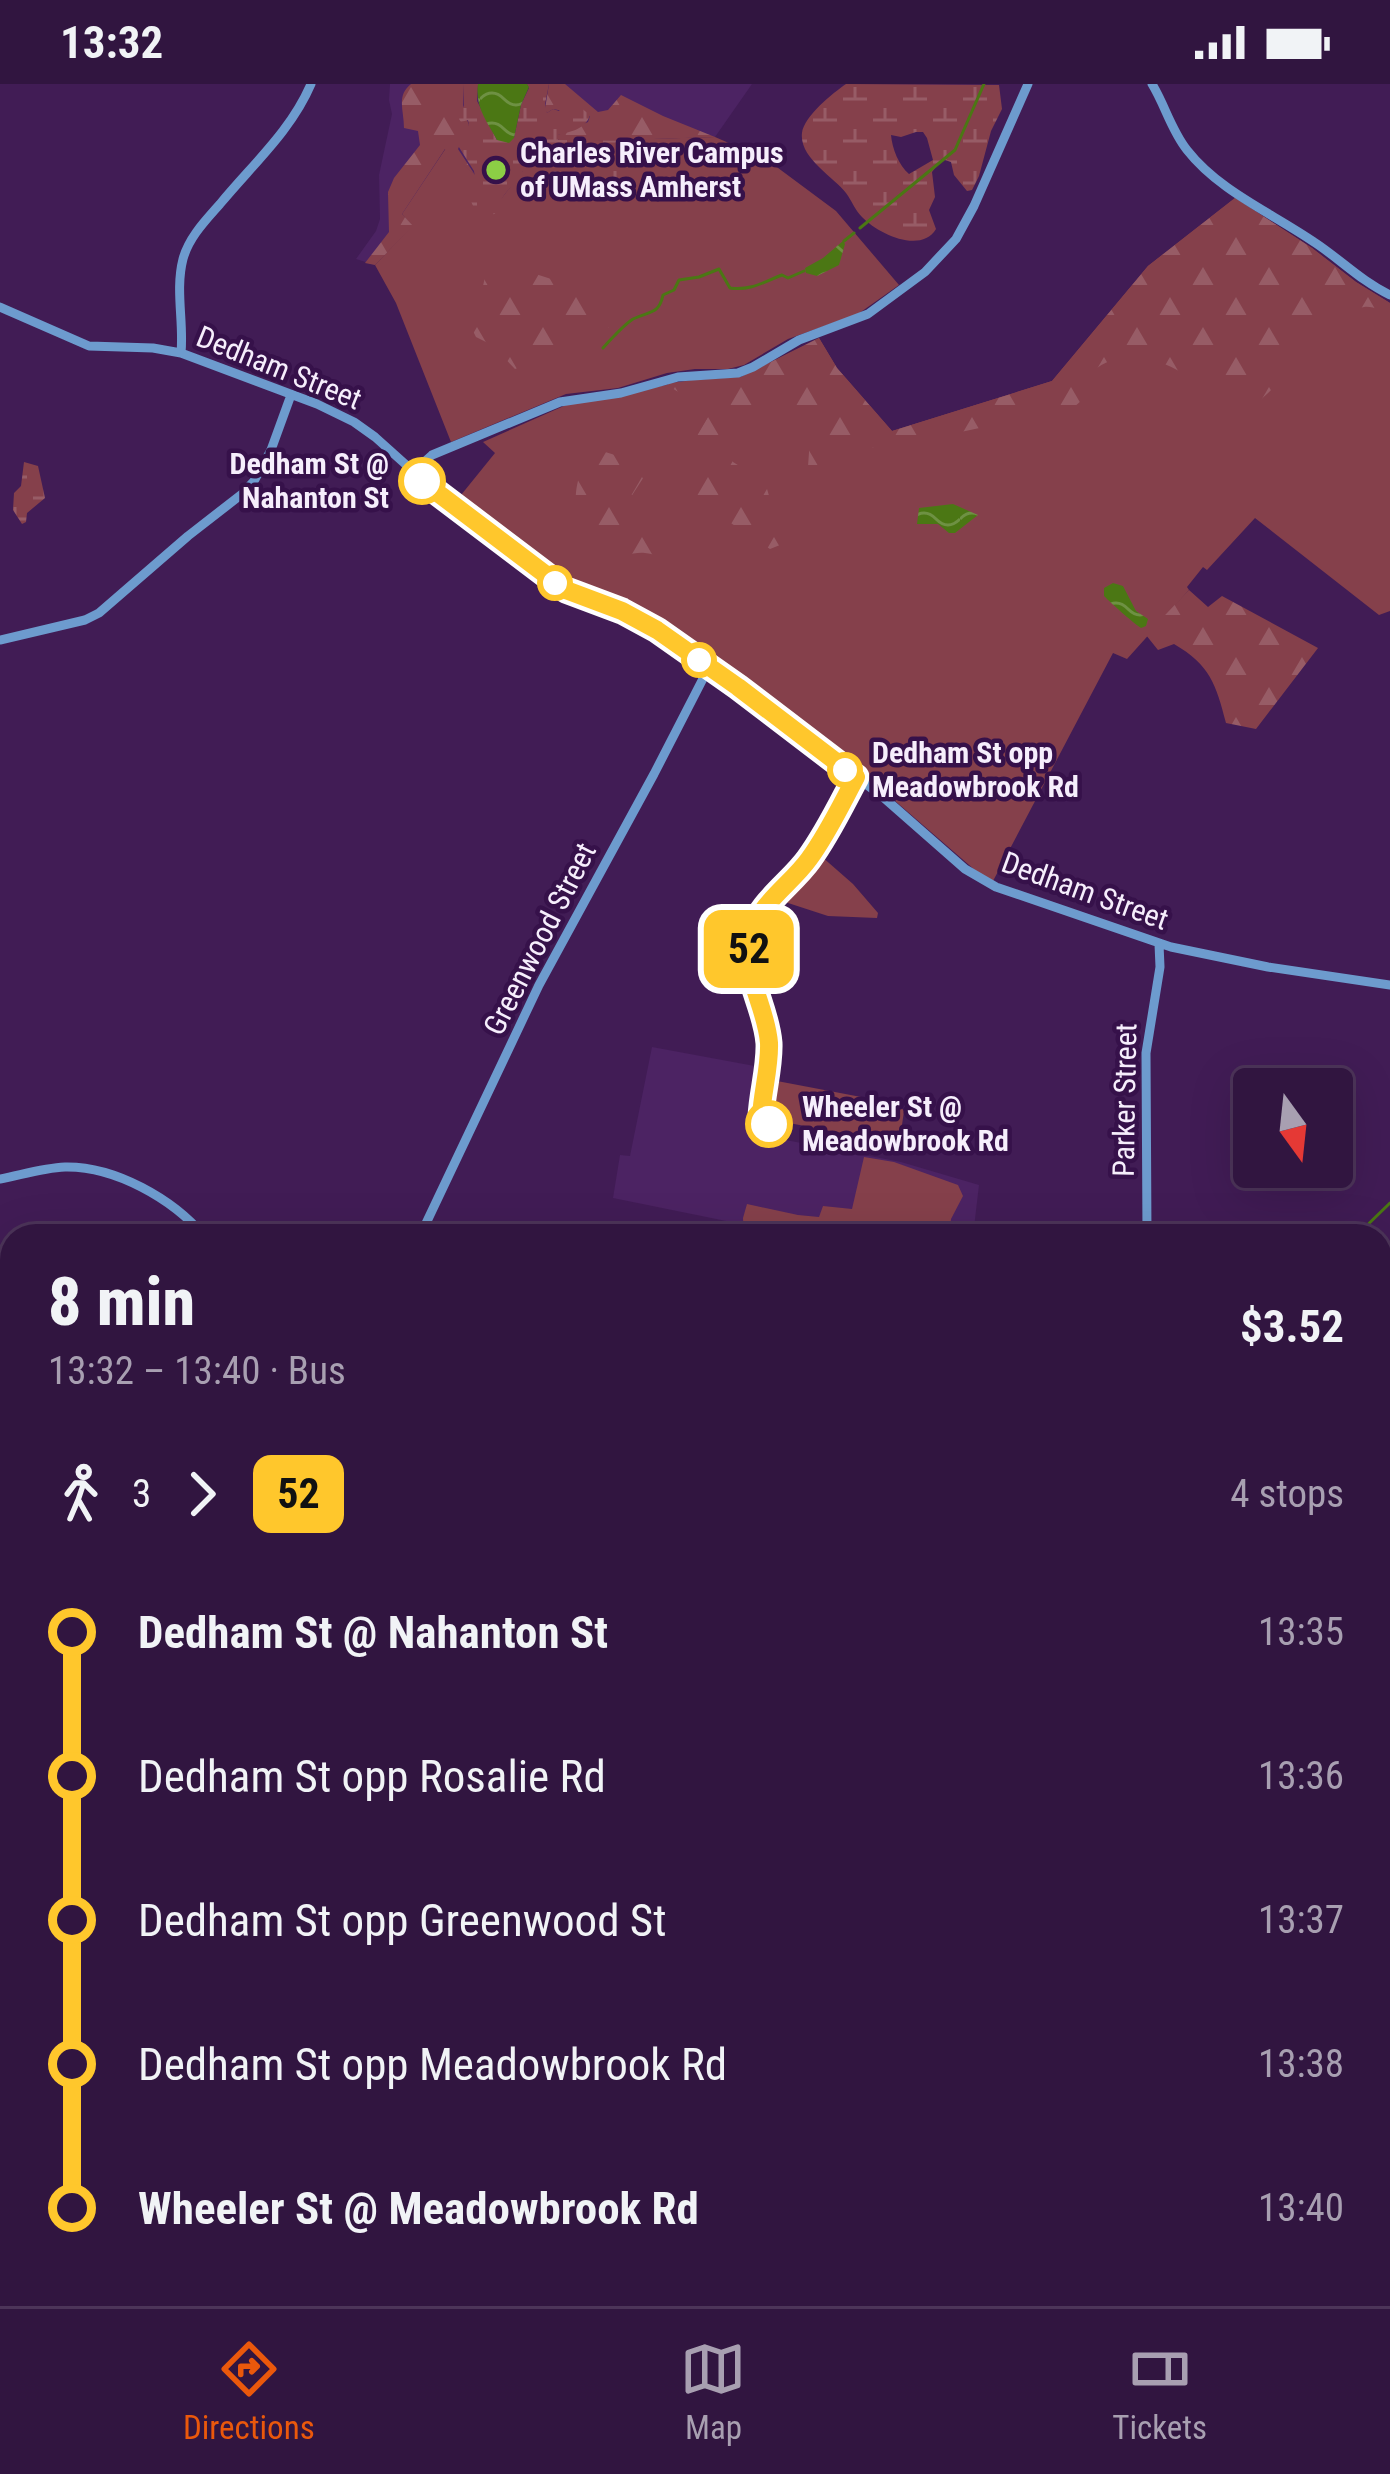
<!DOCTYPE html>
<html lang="en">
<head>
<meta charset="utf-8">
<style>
  :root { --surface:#311540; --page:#391e47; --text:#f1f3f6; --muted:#a89fb1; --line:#4c3459; --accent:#ea580c }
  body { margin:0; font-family:"Roboto Condensed",sans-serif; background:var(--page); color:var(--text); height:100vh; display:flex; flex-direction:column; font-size:45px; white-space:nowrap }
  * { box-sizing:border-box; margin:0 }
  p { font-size:39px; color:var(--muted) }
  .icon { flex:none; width:66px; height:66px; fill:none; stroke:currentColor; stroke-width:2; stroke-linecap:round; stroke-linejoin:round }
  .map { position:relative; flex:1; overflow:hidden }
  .details { position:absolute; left:0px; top:1140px; width:1392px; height:1083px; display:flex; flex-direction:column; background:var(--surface); border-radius:36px 36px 0 0; box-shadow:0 12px 48px #0002,0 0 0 3px var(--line) }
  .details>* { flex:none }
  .badge { padding:0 24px; border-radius:18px; font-size:42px; line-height:78px }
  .needle { width:78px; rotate:165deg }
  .controls { position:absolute; left:1233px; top:984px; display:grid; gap:24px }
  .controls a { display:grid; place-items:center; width:120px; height:120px; border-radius:12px; background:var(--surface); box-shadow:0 12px 48px #0002,0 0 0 3px var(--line); font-size:60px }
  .map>.badge { position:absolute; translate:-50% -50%; box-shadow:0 0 0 6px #fff }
  .legs { display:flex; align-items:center; gap:18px; height:132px; padding:0 48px; font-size:39px }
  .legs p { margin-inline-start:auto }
  .summary { display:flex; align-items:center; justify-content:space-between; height:204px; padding:0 48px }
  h1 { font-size:66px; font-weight:800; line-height:90px }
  ul { padding:0 48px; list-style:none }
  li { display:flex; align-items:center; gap:42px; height:144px; font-size:45px }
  li i { display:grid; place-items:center; width:18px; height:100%; margin:0 15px; background:currentColor }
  li i::after { content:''; width:30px; height:30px; margin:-15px; border:9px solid; border-radius:50%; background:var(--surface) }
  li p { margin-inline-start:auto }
  li:first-child i { background:linear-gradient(#0000 50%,currentColor 0) }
  li:last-child i { background:linear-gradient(currentColor 50%,#0000 0) }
  .status { display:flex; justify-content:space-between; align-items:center; height:84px; padding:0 60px; background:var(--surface); direction:ltr }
  .status svg { height:33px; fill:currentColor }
  .tab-bar { display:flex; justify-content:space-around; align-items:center; height:168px; border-top:3px solid var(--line); background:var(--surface); font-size:33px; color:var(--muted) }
  .tab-bar a { display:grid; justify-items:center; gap:6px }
  .tab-bar .selected { color:var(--accent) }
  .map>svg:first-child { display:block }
</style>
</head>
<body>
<div class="status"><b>13:32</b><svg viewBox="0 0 49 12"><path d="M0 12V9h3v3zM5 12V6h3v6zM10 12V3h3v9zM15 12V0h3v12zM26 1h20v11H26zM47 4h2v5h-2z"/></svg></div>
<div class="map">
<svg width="1390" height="2222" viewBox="0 0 1390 2222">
  <defs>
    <pattern id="forest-firs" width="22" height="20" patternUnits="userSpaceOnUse" patternTransform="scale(3)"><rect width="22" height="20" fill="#85404b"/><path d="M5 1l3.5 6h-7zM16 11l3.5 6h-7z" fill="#975c66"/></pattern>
    <pattern id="wetland-marsh" width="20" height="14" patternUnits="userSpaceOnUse" patternTransform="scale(3)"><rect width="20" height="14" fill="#85404b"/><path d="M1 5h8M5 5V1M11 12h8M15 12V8" fill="none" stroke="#975c66"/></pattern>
    <pattern id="water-waves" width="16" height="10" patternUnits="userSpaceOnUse" patternTransform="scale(3)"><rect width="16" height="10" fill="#4b7714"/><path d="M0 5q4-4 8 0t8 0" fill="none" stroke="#6e9143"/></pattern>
  </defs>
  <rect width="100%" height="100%" fill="#411c55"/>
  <path fill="#4c2363" d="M390,0H752L715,53L545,58L501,116L445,65L375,181L356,175L376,147L380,135L379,91L392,30L389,16Z
    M652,963L760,983L749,1049L901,1078L979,1101L973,1152H729L731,1138L613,1114L620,1071L630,1072Z
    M12,1975V2069L0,2057V1981Z
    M52,2211H252L255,2222H39Z
    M873,2211H1047L1063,2222H879Z"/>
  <path fill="#85404b" d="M715,53L766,75L836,127L899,201L858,230L788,255L744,281L728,285H695L667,289L618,304L566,310L451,358L396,219L375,181L412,142L402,130L446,64L501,115L545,58Z
    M1235,114L1312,164L1356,198L1390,219V527L1379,531L1255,434L1207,486L1203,483L1187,503L1189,506L1127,575L1113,569L993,797L976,787L894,716L832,671L766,616L663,542L630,524L562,496L457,416L495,369L483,358L566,321L691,296L741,293L819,254L837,284L892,347L1052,297L1148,182Z
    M821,772L853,800L878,829L877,834L828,832L785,818V812Z
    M777,997L898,1020L904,1027L900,1055L894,1059L768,1035L766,1030L771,1001Z
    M864,1073L894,1078L958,1101L963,1112L951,1135L949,1152H744L743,1134L747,1120L798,1131L819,1133L823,1122L852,1125Z
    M1382,2045L1390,2077V2222H1362L1360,2211H1380Z"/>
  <path fill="url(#forest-firs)" d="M411,0H464L463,25L469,41L458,65L475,91L445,65L402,130L413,142L375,181L365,179L389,148L388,108L394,94L420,61L418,47L404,44C404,26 396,12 411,0Z
    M549,0H565L598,28L608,26L621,11L663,32L715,53L560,58L557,54L558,51L588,38L590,32L553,25L547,29L545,25Z
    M1235,114L1312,164L1356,198L1390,219V232C1382,227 1374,222 1364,223C1330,228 1287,295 1259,317C1206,322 1155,244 1097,284C1083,294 1082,300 1082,316L1073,324L900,361C858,360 854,374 826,400L812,401L807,397L810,354L785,335L776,332C754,336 732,344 726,367L733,378L765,398L781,453L780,461L770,465L696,416L690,409L697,351L711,328L709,321C695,312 679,312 666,299L741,293L819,254L837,284L892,347L1052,297L1148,182Z
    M501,179L589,207L631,225L632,229L618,236L589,259L515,285L492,261L476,253L473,247L487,184L493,180Z
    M602,367L631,376L647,388L629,416C638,450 690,452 697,488C678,487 665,471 645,469C629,467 615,479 599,471C570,454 565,380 602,367Z
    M1189,506L1208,523L1222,512L1318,564L1256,645L1226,639C1216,600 1210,581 1174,560L1158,566L1146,551Z
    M0,1289L12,1293V1414L7,1424L12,1430V1810L0,1812Z"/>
  <path fill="url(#wetland-marsh)" fill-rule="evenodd" d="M464,0H478L477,17L497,56L514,54L521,21L529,4L527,0H549L545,20L547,29L553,25L559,27L564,18L571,16L590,31C586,45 570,48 558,51V56L637,57L647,71L644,87L649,101C636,114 612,123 595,113C586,108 581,98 571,95C555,89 539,94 523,87C513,105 502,106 497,128L486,135L481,134C472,125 471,113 465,105L475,93L474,87L457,60L459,52L469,41L468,36L461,38L459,35L464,21Z
    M846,0L999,1L1002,25L991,47L979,92L972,106L967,107L954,91L951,78L942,75L932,88L935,113L929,126L936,145C921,170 878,150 862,133C855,126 852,117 846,109C834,93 799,74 802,49C804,32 833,9 846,0ZM916,48H923L927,54L933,76L909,90C899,82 892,64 891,51L901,53Z
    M24,378L38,382L45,414L27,429L26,438L22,440L13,426L14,409L21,402Z
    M12,1640V1774L0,1768V1643Z"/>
  <path fill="url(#water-waves)" d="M478,0H527L529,3L521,21L514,54L509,59L497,56C486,36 475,23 478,0Z
    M843,157L845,160L839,181L817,192L806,189L805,184L823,174Z
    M953,420L978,431L955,449H949L938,440H917L919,424Z
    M1113,499L1123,502L1136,527L1148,535L1146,542L1141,544C1131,537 1112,520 1104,512V504Z"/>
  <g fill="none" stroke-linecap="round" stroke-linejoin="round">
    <path stroke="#4b7714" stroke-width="3" d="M860,144L955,66L984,0
      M844,157L854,149
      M603,264C609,257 625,240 633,235C649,227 659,231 663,211L674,206L679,196L699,193L719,185L730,204C750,207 764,198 782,191L788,194L804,187
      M1356,1152L1390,1119"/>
    <path stroke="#6d9bce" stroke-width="9" d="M1152,0C1165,21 1171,46 1187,66C1219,107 1272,129 1314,158C1340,175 1361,197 1390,211
      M0,223L89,262L153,264L181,269L317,320L354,338L375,353L433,405L545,492L566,506L642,537L679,561L883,713L965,785L996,803L1171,863L1268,883L1390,901
      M181,269C184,238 175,206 183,175C189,153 206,136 220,120C252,81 291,47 311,0
      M413,388L432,371L560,318L621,309L678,293L738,289L753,283L799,256L868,230L925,188L956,155L974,122L1028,0
      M0,556L85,536L99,529L188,452L242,410L254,397L271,366L291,311
      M0,1095C21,1091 43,1084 65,1083C115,1082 173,1115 204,1152
      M420,1152L539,901L654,690L709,583
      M1147,1152L1146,969L1160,883L1159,860
      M1380,1803L1390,1808
      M0,1974L12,1968
      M730,2211L739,2222
      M1260,2211L1262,2222"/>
    <path stroke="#b5d1f0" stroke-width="14" d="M1380,1711L1390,1708
      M0,2200L12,2193
      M6,2222L21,2211
      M22,2222L32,2211"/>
  </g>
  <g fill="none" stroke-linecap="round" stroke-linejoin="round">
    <defs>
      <path id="line-1" d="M422,397L566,506L622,527L657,546L738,603L856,693C841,721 828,749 809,775C792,799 760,819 751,849C740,889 766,920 769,959C770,983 762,1009 761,1033L769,1040"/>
    </defs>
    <use href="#line-1" stroke="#fff" stroke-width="27"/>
    <use href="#line-1" stroke="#ffc72c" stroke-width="18"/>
  </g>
  <circle fill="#8cce45" stroke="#36114a" stroke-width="4.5" cx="496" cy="86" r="12"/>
  <g fill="#fff" stroke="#ffc72c" stroke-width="6">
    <circle cx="422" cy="397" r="21"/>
    <circle cx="555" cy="499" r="15"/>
    <circle cx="699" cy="576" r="15"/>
    <circle cx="845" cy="686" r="15"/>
    <circle cx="769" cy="1040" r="21"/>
  </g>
  <g text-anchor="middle" stroke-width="9" stroke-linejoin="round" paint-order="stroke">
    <g font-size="30" font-weight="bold" fill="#f6eefc" stroke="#36114a" text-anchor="start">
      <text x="520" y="79">Charles River Campus<tspan x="520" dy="34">of UMass Amherst</tspan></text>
    </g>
    <g font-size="30" fill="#f6eefc" stroke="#36114a">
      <text transform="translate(279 284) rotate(22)" y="10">Dedham Street</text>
      <text transform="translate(1085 807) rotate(20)" y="10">Dedham Street</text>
      <text transform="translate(540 855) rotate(-63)" y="10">Greenwood Street</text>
      <text transform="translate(1125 1016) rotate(-89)" y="10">Parker Street</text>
    </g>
    <g font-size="30" font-weight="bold" fill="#f6eefc" stroke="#36114a" text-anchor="start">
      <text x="389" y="390" text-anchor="end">Dedham St @<tspan x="389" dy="34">Nahanton St</tspan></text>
      <text x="872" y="679">Dedham St opp<tspan x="872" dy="34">Meadowbrook Rd</tspan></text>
      <text x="802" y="1033">Wheeler St @<tspan x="802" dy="34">Meadowbrook Rd</tspan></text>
    </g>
  </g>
</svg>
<div class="controls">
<a><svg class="needle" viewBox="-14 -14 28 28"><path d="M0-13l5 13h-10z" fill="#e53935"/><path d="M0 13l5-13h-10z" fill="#a89fb1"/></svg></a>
</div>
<b class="badge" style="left:749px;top:865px;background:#ffc72c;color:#111">52</b>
<section class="details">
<div class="summary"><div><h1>8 min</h1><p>13:32 – 13:40 · Bus</p></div><b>$3.52</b></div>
<div class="legs"><svg class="icon" aria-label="walk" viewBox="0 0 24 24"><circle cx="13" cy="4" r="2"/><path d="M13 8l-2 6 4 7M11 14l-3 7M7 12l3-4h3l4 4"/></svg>3<svg class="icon" aria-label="forward" viewBox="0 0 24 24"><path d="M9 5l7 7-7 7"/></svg><b class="badge" style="background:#ffc72c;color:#111">52</b><p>4 stops</p></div>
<ul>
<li><i style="color:#ffc72c"></i><b>Dedham St @ Nahanton St</b><p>13:35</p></li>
<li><i style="color:#ffc72c"></i><span>Dedham St opp Rosalie Rd</span><p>13:36</p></li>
<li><i style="color:#ffc72c"></i><span>Dedham St opp Greenwood St</span><p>13:37</p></li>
<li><i style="color:#ffc72c"></i><span>Dedham St opp Meadowbrook Rd</span><p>13:38</p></li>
<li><i style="color:#ffc72c"></i><b>Wheeler St @ Meadowbrook Rd</b><p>13:40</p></li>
</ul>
</section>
</div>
<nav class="tab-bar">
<a class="selected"><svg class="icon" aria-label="directions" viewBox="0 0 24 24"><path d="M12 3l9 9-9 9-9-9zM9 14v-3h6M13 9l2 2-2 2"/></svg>Directions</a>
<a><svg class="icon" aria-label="map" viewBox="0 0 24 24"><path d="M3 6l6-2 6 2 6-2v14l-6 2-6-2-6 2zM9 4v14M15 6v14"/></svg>Map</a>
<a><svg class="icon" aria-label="tickets" viewBox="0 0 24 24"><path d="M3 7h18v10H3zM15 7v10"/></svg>Tickets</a>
</nav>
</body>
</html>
